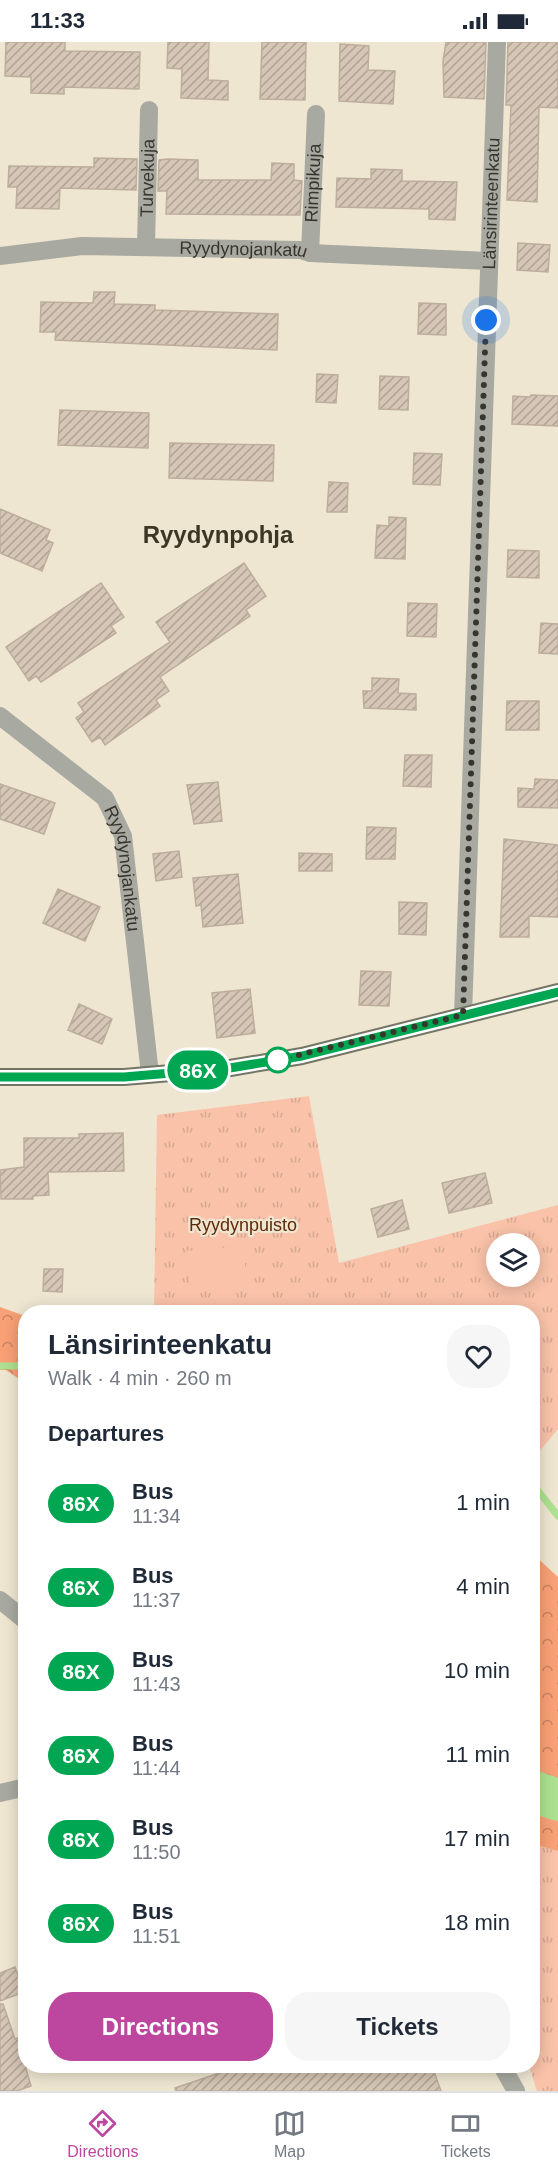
<!DOCTYPE html>
<html lang="en">
<head>
<meta charset="utf-8">
<style>
  :root { --surface:#fff; --page:#f6f6f7; --text:#1f2937; --muted:#747a83; --line:#e0e1e3; --accent:#bd479e }
  body { margin:0; font-family:Helvetica,sans-serif; background:var(--page); color:var(--text); height:100vh; display:flex; flex-direction:column; font-size:22px; white-space:nowrap }
  * { box-sizing:border-box; margin:0 }
  p { font-size:20px; color:var(--muted) }
  .icon { flex:none; width:33px; height:33px; fill:none; stroke:currentColor; stroke-width:2; stroke-linecap:round; stroke-linejoin:round }
  .map { position:relative; flex:1; overflow:hidden }
  .details { position:absolute; left:18px; top:1263px; width:522px; height:768px; display:flex; flex-direction:column; background:var(--surface); border-radius:24px; box-shadow:0 3px 15px #0003 }
  .details>* { flex:none }
  .badge { padding:0 12px; border-radius:20px; font-size:21px; line-height:39px }
  .fabs { position:absolute; left:486px; top:1191px; display:grid; gap:12px }
  .fabs a { display:grid; place-items:center; width:54px; height:54px; border-radius:50%; background:var(--surface); box-shadow:0 3px 15px #0003; font-size:30px }
  .you { position:absolute; width:30px; height:30px; margin:-15px; border:4px solid #fff; border-radius:50%; background:#1a73e8; box-shadow:0 0 0 9px #1a73e833 }
  .map>.badge { position:absolute; translate:-50% -50%; box-shadow:0 0 0 3px #fff }
  h2 { padding:0 30px; font-size:22px; line-height:54px }
  .round { display:grid; place-items:center; flex:none; width:63px; height:63px; border-radius:24px; background:var(--page) }
  .head { display:flex; align-items:center; justify-content:space-between; height:102px; padding:0 30px }
  h1 { font-size:28px; font-weight:800; line-height:45px }
  .button { display:flex; gap:12px; margin-top:auto; padding:12px 30px }
  .button a { flex:1; height:69px; border-radius:24px; background:var(--accent); color:#fff; font-size:24px; font-weight:800; line-height:69px; text-align:center }
  .button a+a { background:var(--page); color:var(--text) }
  ul { padding:0; list-style:none }
  li { display:flex; align-items:center; gap:18px; height:84px; padding:0 30px }
  li div { flex:1 }
  li b { display:block; font-size:22px }
  li em { font-style:normal }
  li .badge { min-width:66px; font-weight:700; text-align:center }
  .status { display:flex; justify-content:space-between; align-items:center; height:42px; padding:0 30px; background:var(--surface); direction:ltr }
  .status svg { height:16px; fill:currentColor }
  .tab-bar { display:flex; justify-content:space-around; align-items:center; height:84px; border-top:2px solid var(--line); background:var(--surface); font-size:16px; color:var(--muted) }
  .tab-bar a { display:grid; justify-items:center; gap:3px }
  .tab-bar .active { color:var(--accent) }
  .map>svg:first-child { display:block }
</style>
</head>
<body>
<div class="status"><b>11:33</b><svg viewBox="0 0 49 12"><path d="M0 12V9h3v3zM5 12V6h3v6zM10 12V3h3v9zM15 12V0h3v12zM26 1h20v11H26zM47 4h2v5h-2z"/></svg></div>
<div class="map">
<svg width="558" height="2049" viewBox="0 0 558 2049">
  <defs>
    <pattern id="grass-tufts" width="24" height="20" patternUnits="userSpaceOnUse" patternTransform="scale(1.5)"><rect width="24" height="20" fill="#f9c2a9"/><path d="M3 7l-1-3M5 7V3M7 7l1-3M15 17l-1-3M17 17v-4M19 17l1-3" fill="none" stroke="#d6a792"/></pattern>
    <pattern id="forest-crowns" width="20" height="18" patternUnits="userSpaceOnUse" patternTransform="scale(1.5)"><rect width="20" height="18" fill="#f8a076"/><path d="M2 6a3 3 0 1 1 6 0M12 15a3 3 0 1 1 6 0" fill="none" stroke="#ca8361"/></pattern>
    <pattern id="building-hatch" width="6" height="6" patternUnits="userSpaceOnUse" patternTransform="scale(1.5)"><rect width="6" height="6" fill="#d6c6b5"/><path d="M-1 1l2-2M0 6l6-6M5 7l2-2" fill="none" stroke="#afa294"/></pattern>
  </defs>
  <rect width="100%" height="100%" fill="#eee6d1"/>
  <path fill="url(#grass-tufts)" fill-rule="evenodd" d="M309,1054L339,1221L558,1163V1387L533,1417L532,1270H154L157,1073ZM496,1202H530V1234H496Z
    M533,1802L558,1809V2049H537L529,2024H532Z"/>
  <path fill="url(#forest-crowns)" d="M0,1265L25,1274V1341L6,1328H0Z
    M532,1511L558,1535V1809L533,1802Z"/>
  <path fill="#f9c2a9" d="M243,1204L247,1243L191,1247L186,1209Z"/>
  <g fill="none" stroke-linecap="round" stroke-linejoin="round">
    <path stroke="#ade090" stroke-width="7" d="M0,1324H26
      M532,1441L558,1474"/>
    <path stroke="#ade090" stroke-width="42" d="M532,1749L558,1758"/>
  </g>
  <path fill="url(#building-hatch)" stroke="#bdad9d" stroke-width="1.5" d="M6,0H65V9L140,10L139,47L64,45V52L31,51V35L5,34Z
    M168,0H209L208,38L228,39V58L181,56L182,27L167,26Z
    M262,0H306L305,58L260,57Z
    M446,0H486L484,57L444,55L443,19Z
    M508,0H558V66L539,65L537,160L507,158L511,63H506Z
    M340,2L369,4L368,28L395,29L393,62L339,59Z
    M94,116L137,117L136,148L60,146L59,167L16,166L17,145H8L9,124L94,125Z
    M169,117L198,118V138H271L272,121L294,122V138L302,139L300,173L166,172L167,149H158L159,118Z
    M371,127L402,128V139L457,140L455,178L429,177V167L336,165L337,136L371,137Z
    M518,201L550,203L548,230L517,228Z
    M94,250H115L114,262L155,263V268L278,272L277,308L55,298L56,290H40L41,260L93,261Z
    M419,261L446,262V293L418,292Z
    M317,332L338,333L336,361L316,360Z
    M380,334L409,335L408,368L379,367Z
    M531,353L558,354V384L512,382L513,354L530,355Z
    M60,368L149,371L148,406L58,403Z
    M170,401L274,403L273,439L169,436Z
    M414,411L442,412L440,443L413,442Z
    M329,440L348,441L347,470H327Z
    M0,467L50,488L46,498L53,501L42,529L0,511Z
    M389,475L406,476L405,517L375,516L377,483L389,484Z
    M508,508L539,509V536L507,535Z
    M244,521L266,554L246,568L250,574L160,635L169,649L156,658L160,664L105,703L100,695L92,700L76,676L84,670L78,661L170,600L156,580Z
    M101,541L124,575L111,584L116,591L41,640L36,634L29,639L6,605Z
    M408,561L437,562L436,595L407,594Z
    M541,581L558,582V612L539,611Z
    M372,636L399,637L398,651L416,652V668L364,666L363,649H372Z
    M507,659H539V688H506Z
    M405,713H432L431,745L403,744Z
    M535,737L558,738V766L518,765V746L534,747Z
    M218,740L222,779L194,782L187,743Z
    M0,742L55,761L44,792L0,777Z
    M367,785L396,786L395,817H366Z
    M504,797L558,803V875L529,874V895H500Z
    M179,809L182,835L156,839L153,812Z
    M299,811L332,812V829H299Z
    M238,832L243,881L203,885L201,863L196,864L193,836Z
    M58,847L100,865L85,899L43,881Z
    M399,860L427,861L426,893L399,892Z
    M361,929L391,930L389,964L359,963Z
    M250,947L255,991L217,996L212,951Z
    M79,962L112,977L102,1002L68,988Z
    M123,1091L124,1129L48,1130L49,1153L33,1154V1157H1L0,1128L24,1125V1096H79V1092Z
    M485,1131L492,1161L449,1171L442,1141Z
    M402,1158L409,1187L378,1195L371,1167Z
    M44,1227H63L62,1250L43,1249Z
    M15,1925L24,1950L0,1959V1931Z
    M0,1962H3L15,1997L26,1993V2027L31,2044L17,2049H0Z
    M240,2024H432L441,2049H176L175,2046Z"/>
  <g fill="none" stroke-linecap="round" stroke-linejoin="round">
    <g stroke="#a8a9a0" stroke-width="18">
      <path id="s1" d="M146,205L149,68"/>
      <path id="s2" d="M310,211L316,72"/>
      <path id="s3" d="M0,214L82,204L300,208L310,211L488,219"/>
      <path id="s4" d="M0,674L105,756L123,794L150,1032"/>
      <path id="s5" d="M463,973L497,0"/>
      <path d="M0,1558L26,1579"/>
      <path d="M0,1751L26,1745"/>
      <path d="M502,2024L516,2049"/>
    </g>
    <path stroke="#747665" stroke-width="18" d="M0,1035H124L230,1026L302,1014L558,950"/>
  </g>
  <g fill="none" stroke-linecap="round" stroke-linejoin="round">
    <defs>
      <path id="line" d="M0,1035H124L230,1026L302,1014L558,950"/>
    </defs>
    <use href="#line" stroke="#fff" stroke-width="14"/>
    <use href="#line" stroke="#00a651" stroke-width="9"/>
    <path stroke="#38352d" stroke-width="6" stroke-dasharray="0 10.8" d="M278,1018L463,973L486,278"/>
  </g>
  <circle fill="#fff" stroke="#00a651" stroke-width="3" cx="278" cy="1018" r="12"/>
  <g text-anchor="middle" stroke-width="4.5" stroke-linejoin="round" paint-order="stroke">
    <g font-size="18" fill="#38352d" stroke="#eee6d1">
      <text dy="6" stroke="none"><textPath href="#s1" startOffset="69">Turvekuja</textPath></text>
      <text dy="6" stroke="none"><textPath href="#s2" startOffset="70">Rimpikuja</textPath></text>
      <text dy="6" stroke="none"><textPath href="#s5" startOffset="812">Länsirinteenkatu</textPath></text>
      <text dy="6" stroke="none"><textPath href="#s3" startOffset="244">Ryydynojankatu</textPath></text>
      <text dy="6" stroke="none"><textPath href="#s4" startOffset="207">Ryydynojankatu</textPath></text>
    </g>
    <g font-size="18" fill="#612a0b" stroke="#eee6d1">
      <text x="243" y="1189">Ryydynpuisto</text>
    </g>
    <g font-size="24" font-weight="bold" fill="#3c3625" stroke="#eee6d1">
      <text x="218" y="501">Ryydynpohja</text>
    </g>
  </g>
</svg>
<div class="fabs">
<a><svg class="icon" aria-label="layers" viewBox="0 0 24 24"><path d="M12 4l9 5-9 5-9-5zM3 14l9 5 9-5"/></svg></a>
</div>
<div class="you" style="left:486px;top:278px"></div>
<b class="badge" style="left:198px;top:1028px;background:#00a651;color:#fff">86X</b>
<section class="details">
<div class="head"><div><h1>Länsirinteenkatu</h1><p>Walk · 4 min · 260 m</p></div><a class="round"><svg class="icon" aria-label="heart" viewBox="0 0 24 24"><path d="M12 20l-8-8c-3-5 5-10 8-4 3-6 11-1 8 4z"/></svg></a></div>
<h2>Departures</h2>
<ul>
<li><span class="badge" style="background:#00a651;color:#fff">86X</span><div><b>Bus</b><p>11:34</p></div><em>1 min</em></li>
<li><span class="badge" style="background:#00a651;color:#fff">86X</span><div><b>Bus</b><p>11:37</p></div><em>4 min</em></li>
<li><span class="badge" style="background:#00a651;color:#fff">86X</span><div><b>Bus</b><p>11:43</p></div><em>10 min</em></li>
<li><span class="badge" style="background:#00a651;color:#fff">86X</span><div><b>Bus</b><p>11:44</p></div><em>11 min</em></li>
<li><span class="badge" style="background:#00a651;color:#fff">86X</span><div><b>Bus</b><p>11:50</p></div><em>17 min</em></li>
<li><span class="badge" style="background:#00a651;color:#fff">86X</span><div><b>Bus</b><p>11:51</p></div><em>18 min</em></li>
</ul>
<div class="button"><a>Directions</a><a>Tickets</a></div>
</section>
</div>
<nav class="tab-bar">
<a class="active"><svg class="icon" aria-label="directions" viewBox="0 0 24 24"><path d="M12 3l9 9-9 9-9-9zM9 14v-3h6M13 9l2 2-2 2"/></svg>Directions</a>
<a><svg class="icon" aria-label="map" viewBox="0 0 24 24"><path d="M3 6l6-2 6 2 6-2v14l-6 2-6-2-6 2zM9 4v14M15 6v14"/></svg>Map</a>
<a><svg class="icon" aria-label="tickets" viewBox="0 0 24 24"><path d="M3 7h18v10H3zM15 7v10"/></svg>Tickets</a>
</nav>
</body>
</html>
